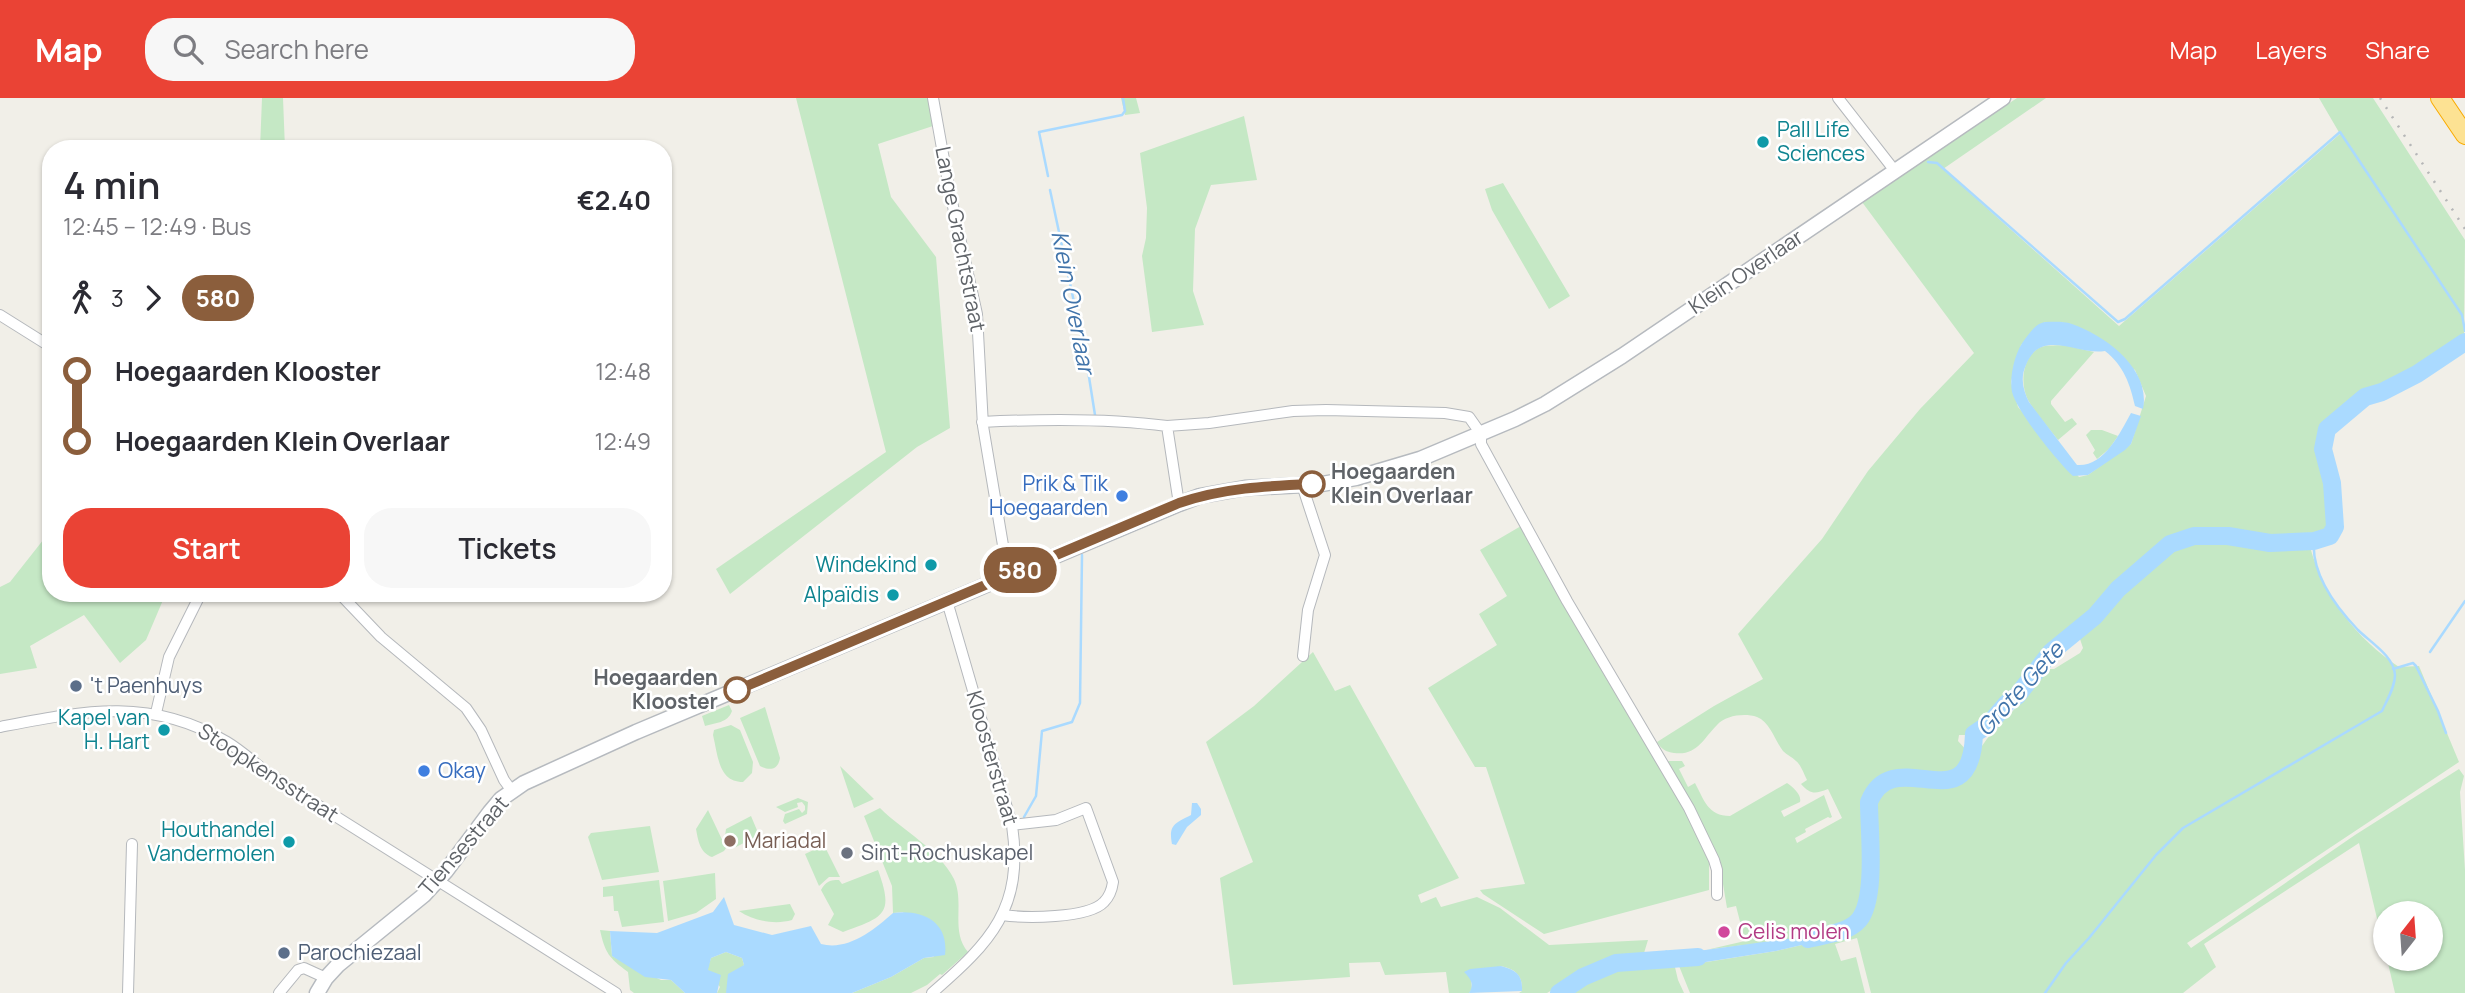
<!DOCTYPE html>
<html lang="en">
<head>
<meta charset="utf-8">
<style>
  :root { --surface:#fff; --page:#f7f7f7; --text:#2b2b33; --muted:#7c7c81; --accent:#ea4335 }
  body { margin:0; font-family:Manrope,sans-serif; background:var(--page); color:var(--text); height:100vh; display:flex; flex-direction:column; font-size:26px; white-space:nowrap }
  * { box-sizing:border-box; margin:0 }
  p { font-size:23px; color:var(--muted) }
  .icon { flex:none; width:38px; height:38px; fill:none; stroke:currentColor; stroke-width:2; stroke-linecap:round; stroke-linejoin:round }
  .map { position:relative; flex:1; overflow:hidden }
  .panel { position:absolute; left:42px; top:42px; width:630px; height:462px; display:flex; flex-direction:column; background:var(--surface); border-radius:28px; box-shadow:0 2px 5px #0004 }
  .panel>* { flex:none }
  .badge { padding:0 14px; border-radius:23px; font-size:24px; line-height:46px }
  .needle { width:46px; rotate:17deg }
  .controls { position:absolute; left:2373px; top:803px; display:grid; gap:14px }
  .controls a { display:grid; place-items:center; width:70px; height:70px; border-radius:50%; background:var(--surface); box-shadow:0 2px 5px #0004; font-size:35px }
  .map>.badge { position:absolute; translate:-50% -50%; box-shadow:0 0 0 4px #fff }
  .legs { display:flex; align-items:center; gap:10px; height:77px; padding:0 21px; font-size:23px }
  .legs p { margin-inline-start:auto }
  .head { display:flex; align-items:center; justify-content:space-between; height:119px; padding:0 21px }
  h1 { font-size:38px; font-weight:600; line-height:52px }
  .button { display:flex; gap:14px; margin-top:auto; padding:14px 21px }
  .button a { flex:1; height:80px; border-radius:28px; background:var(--accent); color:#fff; font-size:28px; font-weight:600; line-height:80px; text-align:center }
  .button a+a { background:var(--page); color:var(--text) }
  ul { padding:0 21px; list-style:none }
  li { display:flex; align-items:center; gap:24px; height:70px; font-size:26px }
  li i { display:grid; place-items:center; width:10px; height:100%; margin:0 9px; background:currentColor }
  li i::after { content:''; width:18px; height:18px; margin:-9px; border:5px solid; border-radius:50%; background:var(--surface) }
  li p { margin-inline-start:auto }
  li:first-child i { background:linear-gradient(#0000 50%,currentColor 0) }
  li:last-child i { background:linear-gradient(currentColor 50%,#0000 0) }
  header { display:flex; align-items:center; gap:42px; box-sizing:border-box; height:98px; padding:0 35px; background:var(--accent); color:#fff }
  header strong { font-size:33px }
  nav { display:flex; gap:38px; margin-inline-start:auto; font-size:24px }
  .search { width:490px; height:63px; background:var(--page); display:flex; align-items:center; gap:18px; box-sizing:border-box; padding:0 24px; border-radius:28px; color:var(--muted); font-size:26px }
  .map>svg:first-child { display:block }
</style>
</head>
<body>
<header>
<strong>Map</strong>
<div class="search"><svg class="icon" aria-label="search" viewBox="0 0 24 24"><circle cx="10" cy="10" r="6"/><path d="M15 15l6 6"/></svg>Search here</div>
<nav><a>Map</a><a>Layers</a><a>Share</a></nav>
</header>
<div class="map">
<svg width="2465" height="895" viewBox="0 0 2465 895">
  <rect width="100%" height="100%" fill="#f1efe8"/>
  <path fill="#c5e8c5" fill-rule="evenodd" d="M262,0H283L285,51H260Z
    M796,0H930L936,27L878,46L891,99L936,159L950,330L917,349L730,496L716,471L886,354Z
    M1121,0H1136L1140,15L1125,17Z
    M2017,0H2046L1943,71L2119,228L2340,36L2319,0H2373L2465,142L2464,238L2408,278L2362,295L2349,305L2323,331L2318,349L2328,380L2331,423L2330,429L2323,435L2326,444L2322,448L2310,449C2324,499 2356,540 2399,569L2419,568L2459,664L2187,845L2191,850L2355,737L2459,671L2464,678L2460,694L2465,772V895H2395L2387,861H2431V816H2385V854L2359,745L2204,846L2216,869L2183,895H1871L1857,840L1835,846L1841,863L1856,859L1865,895H1690L1677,863L1689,862L1694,866L1776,853L1832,840L1855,832L1865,818L1874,798L1872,702C1893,662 1928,699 1955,687C1969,681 1975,660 1982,648C1993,631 2009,618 2022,603C2030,594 2036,582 2042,571H2054L2080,555L2083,550L2080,541L2140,477L2135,469L2107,496L2088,519L2042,555L2016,593L2004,602L1991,619L1966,637H1959L1958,643L1968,654L1958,672L1948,679C1929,679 1908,670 1889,676C1835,692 1889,788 1852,822C1830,842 1738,846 1706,852L1745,843L1736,808L1727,810L1721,774L1668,663H1682L1685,668L1679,671L1688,689L1695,685C1704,702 1708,718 1730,718L1787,685C1793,689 1802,697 1800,704L1781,713L1784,719L1824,697L1832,719L1830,720L1828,719L1805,731L1806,734L1795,740L1797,745L1842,720L1828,691C1815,696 1811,697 1801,686L1807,682C1804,676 1801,667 1796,663C1792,659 1787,657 1783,653C1775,643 1770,624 1757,619C1745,615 1726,617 1717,627C1703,641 1697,658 1674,655C1666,654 1661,651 1657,644L1714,608L1763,581L1738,536L1822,441L1868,373L1920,311L1974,255L1862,104ZM2045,224H2062L2135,272L2146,298L2131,346L2088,377L2079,379L2018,309L2011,284L2021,247Z
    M1244,18L1257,82L1211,87L1195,131L1193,193L1204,227L1152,234L1142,158L1146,140L1147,110L1140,55Z
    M1503,85L1570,198L1549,211L1492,112L1485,91Z
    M2064,247L2094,254L2051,303V306L2065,324L2072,320L2077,326L2058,342C2048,329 2036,316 2028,302C2020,286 2022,262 2037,251C2044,246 2055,248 2064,247Z
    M2091,332H2102L2118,338L2109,351L2097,361L2093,355L2095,352L2086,337Z
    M1521,428L1641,633L1694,730L1709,764V792L1544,836L1483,796L1480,792L1525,786L1486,669H1475L1428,590L1497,547L1479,516L1507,498L1480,452Z
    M51,432V495H166L146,542L120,565L84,517L30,548L37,570L0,576V489L10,484Z
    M1313,554L1335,593L1350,587L1459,780L1418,797L1421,805L1436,799L1441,809L1477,799L1500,810L1549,847L1648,842L1644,855L1603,861L1547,895H1519L1522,893C1523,877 1515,871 1501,868L1471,882L1472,891L1469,895H1449L1446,874L1385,877L1380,864L1349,865L1350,879L1233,887L1220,780L1253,764L1206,644L1254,608Z
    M729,607L732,613C728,625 715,625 705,628L702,618Z
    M765,609L780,660C778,672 770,673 760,668L740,620Z
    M731,627L740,632L753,664L752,675L743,684C718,684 718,657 713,637L714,632Z
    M840,668L874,701L854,710Z
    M798,700L808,704L807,716L785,726L783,723L785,716L799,711L802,715L805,712V708L802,704L797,705L798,709L785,714L776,709Z
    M880,710C904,734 938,750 954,781C965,805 950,833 968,854L942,877L940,876L927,887L911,895H852L891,879L924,860L934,859L903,814L893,815L892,788L864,718Z
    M708,712L726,750L724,753L712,759C700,755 698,742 696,731Z
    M751,718L759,737L736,749C727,745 724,741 726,731Z
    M650,728L659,774L602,782L588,739L591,735Z
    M824,747L840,779H829L819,788L805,756Z
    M878,772C894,816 885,819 843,834L828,827L834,816L821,792C826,783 830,782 839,782L842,786Z
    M715,775L716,801L696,815L668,823L663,783Z
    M659,782L664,824L622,829L618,813H614L613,798L603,799V789Z
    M790,806L795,816L792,822C775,827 754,823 739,813Z
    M600,832L610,833L612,858L661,882H671L685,895H634L630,892L628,874C609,860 605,855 600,832Z
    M726,854L742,860L744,867L726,895H717L720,889L707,872L711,860Z
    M1674,865L1678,882L1684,895H1567L1593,878L1624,869Z"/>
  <path fill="#aadaff" d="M2045,224C2054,224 2063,223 2072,226C2106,238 2151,271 2143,311L2135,308C2130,286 2124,268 2105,253C2078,258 2041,229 2026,267C2020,280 2023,292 2029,304L2077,367C2104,369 2120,335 2131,315L2141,318L2131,346L2125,352L2088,377L2073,378C2057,363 2017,314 2012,294C2009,279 2015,253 2025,241C2031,234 2035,226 2045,224Z
    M1192,705H1197L1201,711V717L1187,729L1176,747L1172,746C1168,726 1176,725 1191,717Z
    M724,799L734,827L772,837L811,828L821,846C848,853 874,832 893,815C923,811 949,824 945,857L924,860L891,879L852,895H726L728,876L744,867L742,860L726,854L711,860L708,872L721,877L717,895H685L671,882L645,879L612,858L610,833L657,835L713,814Z
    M1827,833L1832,840L1776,853L1693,866L1689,862L1677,863L1676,856L1801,839Z
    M1666,852L1672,856L1674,865L1669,867L1624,868L1625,856L1664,855Z
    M1501,868C1516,872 1523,877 1522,893L1469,895C1475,886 1470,880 1464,874L1470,871Z"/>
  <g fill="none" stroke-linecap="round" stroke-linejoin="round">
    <path stroke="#aadaff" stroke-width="2.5" d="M1928,64L1937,65L2118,224L2125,221L2340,34L2462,217L2465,233
      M1048,78L1039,34L1122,17L1125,13L1123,0
      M1050,92L1086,260L1095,317
      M2430,554L2465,503
      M2393,571L2413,565L2416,568L2438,613L2446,635
      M1024,719L1036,698L1042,633L1072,624L1080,605L1082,457
      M2045,895L2066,865L2089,840L2156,757L2183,730L2382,613C2387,602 2395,589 2395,577C2394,558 2370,544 2358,532C2336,509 2311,476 2314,443"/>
    <path stroke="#aadaff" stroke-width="18" d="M1808,841C1824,837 1848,835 1859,822C1877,800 1869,733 1869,704C1894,642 1971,729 1974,636L1989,626L2007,605L2017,598L2051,554L2095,518L2118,491L2170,446L2194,438H2228L2270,445L2314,443L2330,438L2335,429L2332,385L2323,351L2327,331L2365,299L2382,294L2417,276L2465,244
      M1559,895L1583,879L1616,865L1698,859"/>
    <defs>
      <path id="minor" d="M933,0L950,95L977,216L983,328L1008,477
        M1838,0L1895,73
        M0,217L51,249
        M982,324C1043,321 1107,320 1167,328L1179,406
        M1167,328L1209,325L1293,313L1326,312L1445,315L1469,319L1481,336V346L1567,503L1689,710L1714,762L1717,772V797
        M1302,387L1325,457L1308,512L1303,558
        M339,495L381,539L466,610L481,632L504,682L512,693
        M156,615L169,559L201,495
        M0,629C82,613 150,598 227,644C242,653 256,666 270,677L616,895
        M1002,817C1024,820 1088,821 1104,804C1110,798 1112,791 1113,784L1086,710L1056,722L1012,727
        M128,895L132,746
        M279,895L298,872L304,870L326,880
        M932,895C991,844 1024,810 1012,727L947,503"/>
      <path id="secondary" d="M317,895L326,880L338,867L424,797L446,773L490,714L501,701L524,685L636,634L1179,406L1200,398L1245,390L1322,386L1356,380L1420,361L1515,321L1545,306L1622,258L2003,0"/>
      <path id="motorway" d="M2440,0L2465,37"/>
    </defs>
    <use href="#minor" stroke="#b5b8bc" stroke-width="12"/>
    <use href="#secondary" stroke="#b6babf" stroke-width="17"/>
    <use href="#motorway" stroke="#f9ab00" stroke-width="20"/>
    <use href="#minor" stroke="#fff" stroke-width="10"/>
    <use href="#secondary" stroke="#fff" stroke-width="14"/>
    <use href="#motorway" stroke="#fde293" stroke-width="18"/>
    <path stroke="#b6b7b8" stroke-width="2.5" stroke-dasharray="2 9" stroke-linecap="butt" d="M2380,0L2465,131"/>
  </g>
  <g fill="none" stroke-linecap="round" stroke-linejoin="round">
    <defs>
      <path id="line-1" d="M737,592L1179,405C1223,390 1266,388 1312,386"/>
    </defs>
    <use href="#line-1" stroke="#fff" stroke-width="16"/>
    <use href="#line-1" stroke="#8b5e3c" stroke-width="10"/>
  </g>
  <g fill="#0f9aa8" stroke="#fff" stroke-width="2.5">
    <circle cx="1763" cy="44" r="7"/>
    <circle cx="931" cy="467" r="7"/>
    <circle cx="893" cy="497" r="7"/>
    <circle cx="164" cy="632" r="7"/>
    <circle cx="289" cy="744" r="7"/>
  </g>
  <g fill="#fff" stroke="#8b5e3c" stroke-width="3.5">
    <circle cx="1312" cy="386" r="12"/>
    <circle cx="737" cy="592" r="12"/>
  </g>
  <g fill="#3f7fe0" stroke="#fff" stroke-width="2.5">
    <circle cx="1122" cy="398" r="7"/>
    <circle cx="424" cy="673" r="7"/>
  </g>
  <g fill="#5c6f8a" stroke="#fff" stroke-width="2.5">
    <circle cx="76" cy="588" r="7"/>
    <circle cx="284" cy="855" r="7"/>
  </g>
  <circle fill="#8d6e63" stroke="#fff" stroke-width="2.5" cx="730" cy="743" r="7"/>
  <circle fill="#6b7280" stroke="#fff" stroke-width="2.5" cx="847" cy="755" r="7"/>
  <circle fill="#d1479c" stroke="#fff" stroke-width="2.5" cx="1724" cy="834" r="7"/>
  <g text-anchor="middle" stroke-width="5" stroke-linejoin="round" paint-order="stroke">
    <g font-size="21" fill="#0d838f" stroke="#fff" text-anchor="end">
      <text x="1777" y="39" text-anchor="start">Pall Life<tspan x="1777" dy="24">Sciences</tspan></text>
      <text x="917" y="474">Windekind</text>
      <text x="879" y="504">Alpaïdis</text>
      <text x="150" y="627">Kapel van<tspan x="150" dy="24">H. Hart</tspan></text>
      <text x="275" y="739">Houthandel<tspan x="275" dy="24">Vandermolen</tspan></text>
    </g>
    <g font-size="21" fill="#5f6368" stroke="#fff">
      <text transform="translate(960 141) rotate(79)" y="7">Lange Grachtstraat</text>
      <text transform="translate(1746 174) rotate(-34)" y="7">Klein Overlaar</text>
      <text transform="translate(992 660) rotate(74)" y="7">Kloosterstraat</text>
      <text transform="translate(268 675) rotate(33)" y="7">Stoopkensstraat</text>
      <text transform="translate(464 748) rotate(-49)" y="7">Tiensestraat</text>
    </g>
    <g font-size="21" font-weight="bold" fill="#5f6368" stroke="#fff" text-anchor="start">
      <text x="1331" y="381">Hoegaarden<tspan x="1331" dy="24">Klein Overlaar</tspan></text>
      <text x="718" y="587" text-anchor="end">Hoegaarden<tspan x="718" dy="24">Klooster</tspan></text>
    </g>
    <g font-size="21" fill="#366cbe" stroke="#fff" text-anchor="end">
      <text x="1108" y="393">Prik &amp; Tik<tspan x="1108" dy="24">Hoegaarden</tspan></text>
      <text x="438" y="680" text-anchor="start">Okay</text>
    </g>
    <g font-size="21" fill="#4e5e75" stroke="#fff" text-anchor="start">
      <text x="90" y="595">'t Paenhuys</text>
      <text x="298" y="862">Parochiezaal</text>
    </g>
    <g font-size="21" fill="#785e54" stroke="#fff" text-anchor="start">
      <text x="744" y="750">Mariadal</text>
    </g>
    <g font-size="21" fill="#5b616d" stroke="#fff" text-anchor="start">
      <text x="861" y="762">Sint-Rochuskapel</text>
    </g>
    <g font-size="21" fill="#b23c85" stroke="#fff" text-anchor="start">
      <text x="1738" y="841">Celis molen</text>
    </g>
    <g font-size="23" font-style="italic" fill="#4174aa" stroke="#fff">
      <text transform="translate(1073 204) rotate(79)" y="8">Klein Overlaar</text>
      <text transform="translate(2020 591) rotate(-48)" y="8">Grote Gete</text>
    </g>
  </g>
</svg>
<div class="controls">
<a><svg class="needle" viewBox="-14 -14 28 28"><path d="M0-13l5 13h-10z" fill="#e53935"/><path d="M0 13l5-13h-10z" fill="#7c7c81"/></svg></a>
</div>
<b class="badge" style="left:1020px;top:472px;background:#8b5e3c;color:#fff">580</b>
<section class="panel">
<div class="head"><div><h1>4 min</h1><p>12:45 – 12:49 · Bus</p></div><b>€2.40</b></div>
<div class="legs"><svg class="icon" aria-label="walk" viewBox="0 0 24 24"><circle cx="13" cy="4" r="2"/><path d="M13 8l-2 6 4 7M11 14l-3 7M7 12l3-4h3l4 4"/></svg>3<svg class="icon" aria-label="forward" viewBox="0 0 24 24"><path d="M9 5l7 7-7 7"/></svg><b class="badge" style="background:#8b5e3c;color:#fff">580</b></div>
<ul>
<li><i style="color:#8b5e3c"></i><b>Hoegaarden Klooster</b><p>12:48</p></li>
<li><i style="color:#8b5e3c"></i><b>Hoegaarden Klein Overlaar</b><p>12:49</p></li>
</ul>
<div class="button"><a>Start</a><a>Tickets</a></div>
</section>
</div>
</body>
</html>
